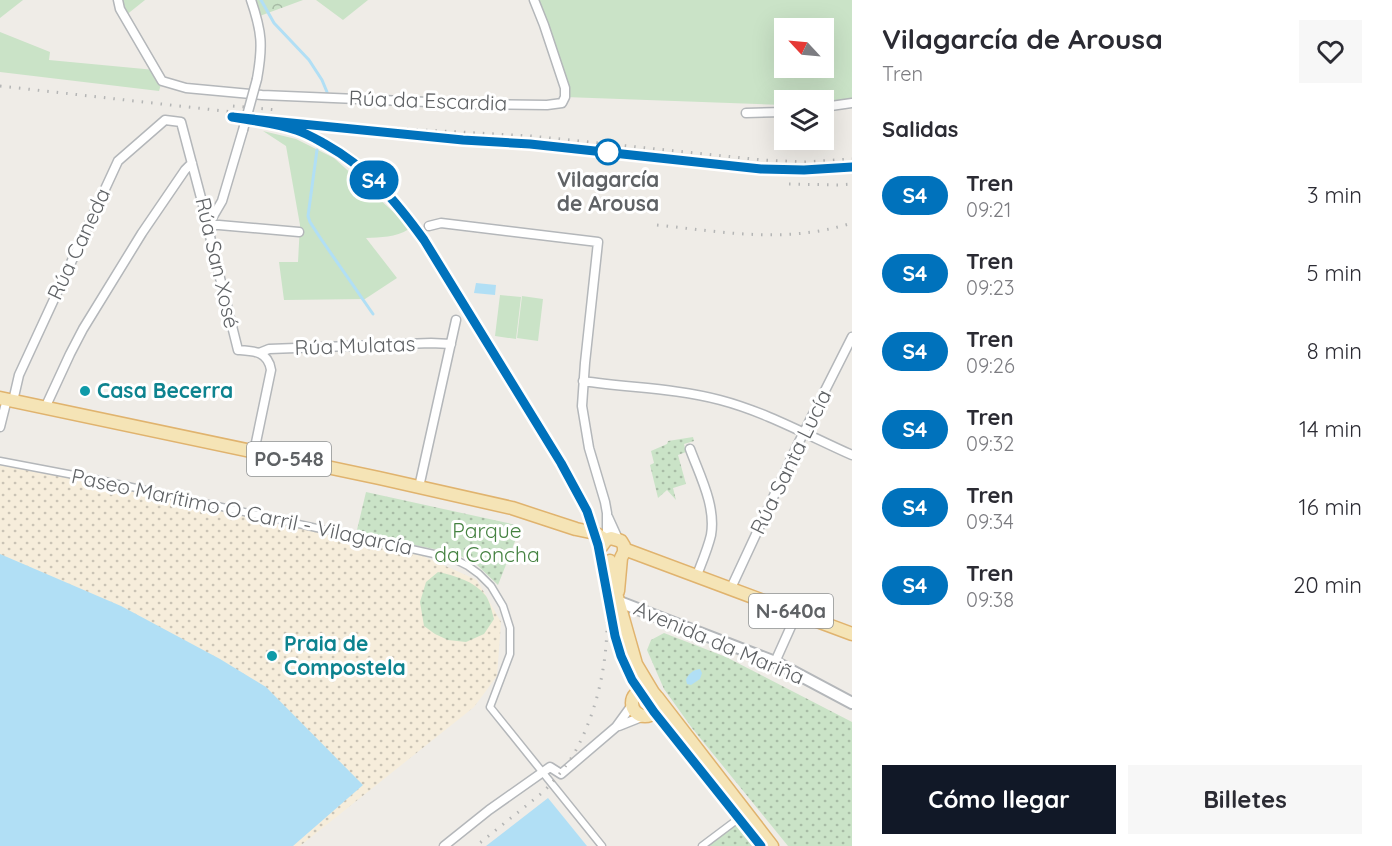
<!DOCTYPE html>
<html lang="es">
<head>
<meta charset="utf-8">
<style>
  :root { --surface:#fff; --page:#f7f7f7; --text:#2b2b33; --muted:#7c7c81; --accent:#111827 }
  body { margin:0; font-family:Quicksand,sans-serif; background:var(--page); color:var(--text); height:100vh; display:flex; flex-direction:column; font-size:22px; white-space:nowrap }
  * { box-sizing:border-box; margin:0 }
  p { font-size:20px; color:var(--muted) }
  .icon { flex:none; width:33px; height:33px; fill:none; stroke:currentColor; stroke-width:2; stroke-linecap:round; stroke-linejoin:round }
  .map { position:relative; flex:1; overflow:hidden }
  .sheet { display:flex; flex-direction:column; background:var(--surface); width:540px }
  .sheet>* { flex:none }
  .badge { padding:0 12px; border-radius:20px; font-size:21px; line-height:39px }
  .needle { width:39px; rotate:296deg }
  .buttons { position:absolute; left:774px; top:18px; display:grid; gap:12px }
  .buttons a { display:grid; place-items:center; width:60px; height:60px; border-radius:0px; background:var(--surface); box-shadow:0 6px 24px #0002; font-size:30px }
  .map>.badge { position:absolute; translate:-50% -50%; box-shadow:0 0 0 3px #fff }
  h2 { padding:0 30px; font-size:22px; line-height:54px }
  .round { display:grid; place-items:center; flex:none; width:63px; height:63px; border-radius:0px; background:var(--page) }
  .overview { display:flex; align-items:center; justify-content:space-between; height:102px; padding:0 30px }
  h1 { font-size:28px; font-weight:700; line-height:45px }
  .primary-button { display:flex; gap:12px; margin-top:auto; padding:12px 30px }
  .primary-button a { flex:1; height:69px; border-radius:0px; background:var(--accent); color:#fff; font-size:24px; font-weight:700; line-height:69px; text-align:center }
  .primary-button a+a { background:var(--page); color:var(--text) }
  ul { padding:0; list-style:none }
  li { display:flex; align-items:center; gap:18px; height:78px; padding:0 30px }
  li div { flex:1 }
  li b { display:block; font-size:22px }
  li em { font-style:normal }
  li .badge { min-width:66px; font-weight:700; text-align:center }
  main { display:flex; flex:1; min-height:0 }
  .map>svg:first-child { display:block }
</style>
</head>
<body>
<main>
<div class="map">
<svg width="852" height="846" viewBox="0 0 852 846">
  <defs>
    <pattern id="forest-crowns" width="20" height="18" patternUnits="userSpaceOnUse" patternTransform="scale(1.5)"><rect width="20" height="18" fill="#cae3c7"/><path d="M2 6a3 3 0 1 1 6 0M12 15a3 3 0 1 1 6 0" fill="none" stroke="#a7bba5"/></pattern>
    <pattern id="sand-dots" width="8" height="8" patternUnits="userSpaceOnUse" patternTransform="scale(1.5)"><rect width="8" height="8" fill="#f6eddb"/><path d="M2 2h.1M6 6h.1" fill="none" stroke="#cac3b5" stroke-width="1.8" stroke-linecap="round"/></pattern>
    <pattern id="park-dots" width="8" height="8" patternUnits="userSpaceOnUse" patternTransform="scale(1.5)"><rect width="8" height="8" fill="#cae3c7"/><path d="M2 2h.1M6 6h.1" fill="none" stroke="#a7bba5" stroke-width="1.8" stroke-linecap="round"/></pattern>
  </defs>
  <rect width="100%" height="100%" fill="#efece7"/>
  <path fill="#cae3c7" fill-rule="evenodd" d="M0,0H23L0,18Z
    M118,0H145L125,16Z
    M316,0H368L343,20Z
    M533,0H852V103L824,107V100H784V105L565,97ZM784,28H824V68H784Z
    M0,32L50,52L49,60L155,70L162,81L159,91L0,72Z
    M263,131L296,139L334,158L399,217L409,229C395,238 381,237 366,238L397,278L365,299L284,300L279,262H298L300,225L286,146Z
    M500,295L521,297L516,339L495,336Z
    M522,296L543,299L538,341L517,338Z"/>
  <path fill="url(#forest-crowns)" d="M251,0H303L257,17Z"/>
  <path fill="url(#sand-dots)" d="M0,465L162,496L423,556L477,580L501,622L497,676L474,707L300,846H219L0,636Z"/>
  <path fill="url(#park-dots)" d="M693,437L694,441L684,444L686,452L678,455L686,484L673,488L676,500L667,490L658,498L650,465L654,463L651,451L667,444L668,441Z
    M366,492L521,526L498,585L477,565L455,553L356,534Z
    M438,572C456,576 474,581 486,596C490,602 492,612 494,619L484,634L466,642L448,640L435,634L424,626L420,602L426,582Z
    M664,633L726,657L852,722V846H788L692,728L664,689L647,650L651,640Z
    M736,820L757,846H708Z"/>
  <path fill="#b1dff5" d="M476,283L496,285L495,295L474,293Z
    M0,554L121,606L220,659L266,687L363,785L293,846H0Z
    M700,669L702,673L700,679L691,685L687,684L686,680C688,674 693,670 700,669Z
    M548,798L587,846H486Z"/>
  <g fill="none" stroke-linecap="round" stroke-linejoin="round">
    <path stroke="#b1dff5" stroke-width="3" d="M261,0L274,23L309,60L322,80L327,92
      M317,150L308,216L310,222L321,239L373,314"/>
    <defs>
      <path id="pedestrian" d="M0,461L100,480L452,558L468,566L479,574L491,586L503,606L510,628V654L490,707L602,846
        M702,846L746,813"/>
      <path id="minor" d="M118,0L120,9L162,81L186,88L262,95L476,104L547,105L562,103L565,97V88L544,25L534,0
        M251,0C262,32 263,46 257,79
        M824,107L852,103
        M746,113L784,112
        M208,225L222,201L243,130
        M208,225H219L299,232
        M429,226L441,223L598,242L585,363L582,406L589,448L605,502L607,513V534L608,539
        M259,353L269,349L431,343L451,344
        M583,381C629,388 675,388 720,400C766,412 809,436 852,455
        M13,401L19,375L118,161L165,120L181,122L205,213L213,250L238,350C254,351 268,351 271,370L254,452
        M45,408L70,354L83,329L142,233L185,170L192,163
        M0,427L7,399
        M690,449C700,476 716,506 711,535C708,548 702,562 697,575
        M419,487L456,320
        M608,517L618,539
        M731,588L798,444L852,337
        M775,662L797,613
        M619,726L644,716
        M444,846L489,810L550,767L561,774L616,727L632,705"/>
      <path id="tertiary" d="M617,601L775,662L852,703"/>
      <path id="primary" d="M0,398L379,478L512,508L576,529L595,533L606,540
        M601,547L606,540L611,538L621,541L624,546V552L621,558L618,591
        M624,549L852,634
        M610,561L613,583L636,664L654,694
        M632 703a13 13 0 1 1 26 0a13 13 0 1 1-26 0Z
        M657,697L772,846"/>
    </defs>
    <use href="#pedestrian" stroke="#b4b7ba" stroke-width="9"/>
    <use href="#minor" stroke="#b4b7ba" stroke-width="11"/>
    <use href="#tertiary" stroke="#b4b7ba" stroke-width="14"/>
    <use href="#primary" stroke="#e0b36e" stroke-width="15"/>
    <use href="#pedestrian" stroke="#fff" stroke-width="6"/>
    <use href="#minor" stroke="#fff" stroke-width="8"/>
    <use href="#tertiary" stroke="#fff" stroke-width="10"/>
    <use href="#primary" stroke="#f5e4b6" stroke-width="12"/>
    <path stroke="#b4b5b5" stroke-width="3" stroke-dasharray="1.5 8" stroke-linecap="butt" d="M0,86L242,113
      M233,106L277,110
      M265,116L405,129L531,136L763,160L804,162L852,159
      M233,117C254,121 276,123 296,130C306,133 316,139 325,144C368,168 395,200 424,240L561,463C572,483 585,503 592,524C616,596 612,683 576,750C567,766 555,780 542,793L476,846
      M789,184L839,185L852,184
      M657,225C724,232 786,244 852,223
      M612,621C623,679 653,711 689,756C713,786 737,816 761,846"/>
    <defs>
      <path id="minor-bridge" d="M243,130L257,79"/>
    </defs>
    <use href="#minor-bridge" stroke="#b4b7ba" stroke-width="11" stroke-linecap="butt"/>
    <use href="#minor-bridge" stroke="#fff" stroke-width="8"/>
  </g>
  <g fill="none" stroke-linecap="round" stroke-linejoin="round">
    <defs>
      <path id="line" d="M761,846L654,712L632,680L621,656L615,636L598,545L587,511L561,463L424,240C395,200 368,168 325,144C316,139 306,133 296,130C276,123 254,121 232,117L463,140L530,144L761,169L804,170L852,167"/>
    </defs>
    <use href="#line" stroke="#fff" stroke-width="14"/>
    <use href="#line" stroke="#0072bc" stroke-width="9"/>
  </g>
  <circle fill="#fff" stroke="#0072bc" stroke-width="3" cx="608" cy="152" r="12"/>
  <g fill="#0f9aa8" stroke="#fff" stroke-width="2">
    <circle cx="85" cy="391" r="6"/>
    <circle cx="272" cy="656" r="6"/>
  </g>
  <g text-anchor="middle" stroke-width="6" stroke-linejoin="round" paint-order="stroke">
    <g fill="#fff" stroke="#8f9193" stroke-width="1.5">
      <rect x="247" y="442" width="84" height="34" rx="4.5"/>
      <rect x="749" y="594" width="84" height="34" rx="4.5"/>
    </g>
    <g font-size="20" font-weight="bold" fill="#5f6265">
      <text x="289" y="466">PO-548</text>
      <text x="791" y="618">N-640a</text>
    </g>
    <g font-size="21" fill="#5f6265" stroke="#fff">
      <text transform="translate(428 101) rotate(2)" y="7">Rúa da Escardia</text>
      <text transform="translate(79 244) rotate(-65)" y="7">Rúa Caneda</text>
      <text transform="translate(217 263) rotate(77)" y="7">Rúa San Xosé</text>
      <text transform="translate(355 346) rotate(-2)" y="7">Rúa Mulatas</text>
      <text transform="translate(791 462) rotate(-64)" y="7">Rúa Santa Lucía</text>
      <text transform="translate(242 512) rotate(12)" y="7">Paseo Marítimo O Carril - Vilagarcía</text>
      <text transform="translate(719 643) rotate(23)" y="7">Avenida da Mariña</text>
    </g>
    <g font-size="21" font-weight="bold" fill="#5f6265" stroke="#fff">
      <text x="608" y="187">Vilagarcía<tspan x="608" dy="24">de Arousa</tspan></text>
    </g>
    <g font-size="21" font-weight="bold" fill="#0d838f" stroke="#fff" text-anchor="start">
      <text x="97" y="398">Casa Becerra</text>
      <text x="284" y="651">Praia de<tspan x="284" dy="24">Compostela</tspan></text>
    </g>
    <g font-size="21" fill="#458241" stroke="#fff">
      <text x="487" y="538">Parque<tspan x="487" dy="24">da Concha</tspan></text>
    </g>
  </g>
</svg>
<div class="buttons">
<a><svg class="needle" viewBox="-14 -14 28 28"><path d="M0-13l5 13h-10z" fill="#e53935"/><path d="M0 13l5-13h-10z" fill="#7c7c81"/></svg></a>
<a><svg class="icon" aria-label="layers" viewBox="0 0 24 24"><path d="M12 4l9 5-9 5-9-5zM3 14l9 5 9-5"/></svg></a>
</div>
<b class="badge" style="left:374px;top:180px;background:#0072bc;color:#fff">S4</b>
</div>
<section class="sheet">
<div class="overview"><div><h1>Vilagarcía de Arousa</h1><p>Tren</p></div><a class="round"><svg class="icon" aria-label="heart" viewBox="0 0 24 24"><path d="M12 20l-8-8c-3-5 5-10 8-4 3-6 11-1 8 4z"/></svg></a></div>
<h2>Salidas</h2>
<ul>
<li><span class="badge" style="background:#0072bc;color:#fff">S4</span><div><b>Tren</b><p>09:21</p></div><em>3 min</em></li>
<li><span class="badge" style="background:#0072bc;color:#fff">S4</span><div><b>Tren</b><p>09:23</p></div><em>5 min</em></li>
<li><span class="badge" style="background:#0072bc;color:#fff">S4</span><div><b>Tren</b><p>09:26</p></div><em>8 min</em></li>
<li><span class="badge" style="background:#0072bc;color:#fff">S4</span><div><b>Tren</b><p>09:32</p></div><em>14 min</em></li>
<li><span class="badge" style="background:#0072bc;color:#fff">S4</span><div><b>Tren</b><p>09:34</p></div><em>16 min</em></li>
<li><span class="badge" style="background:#0072bc;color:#fff">S4</span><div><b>Tren</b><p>09:38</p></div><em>20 min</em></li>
</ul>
<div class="primary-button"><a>Cómo llegar</a><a>Billetes</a></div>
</section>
</main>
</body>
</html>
